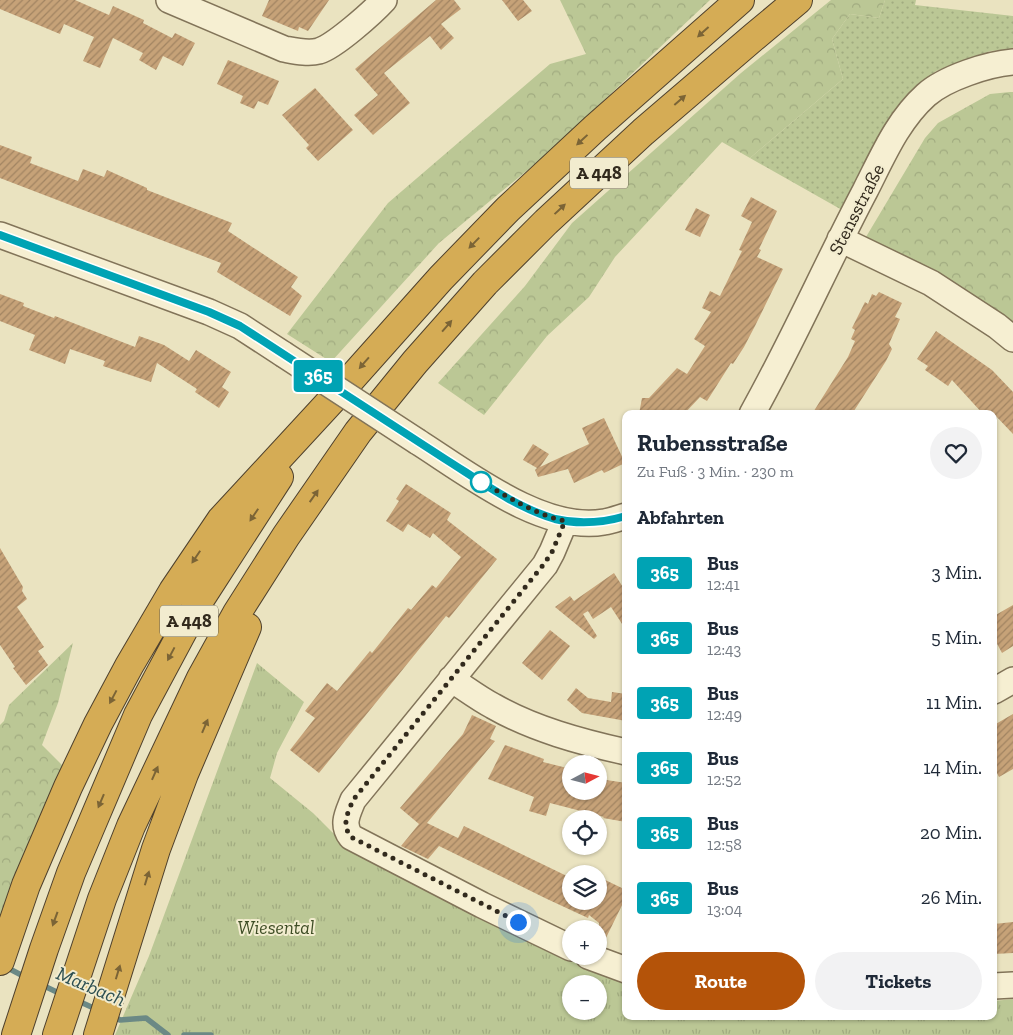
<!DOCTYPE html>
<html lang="de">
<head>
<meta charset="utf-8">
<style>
  :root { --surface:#fff; --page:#f2f2f3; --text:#1f2937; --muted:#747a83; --accent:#b45309 }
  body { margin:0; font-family:"Zilla Slab",serif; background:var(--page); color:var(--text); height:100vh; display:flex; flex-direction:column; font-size:19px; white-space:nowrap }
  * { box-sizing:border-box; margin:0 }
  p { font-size:16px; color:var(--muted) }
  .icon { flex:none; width:28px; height:28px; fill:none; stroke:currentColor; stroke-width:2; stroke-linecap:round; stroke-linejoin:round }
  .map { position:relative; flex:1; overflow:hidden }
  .details { position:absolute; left:622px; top:410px; width:375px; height:610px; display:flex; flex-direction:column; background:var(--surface); border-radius:10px; box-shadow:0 1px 4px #0004 }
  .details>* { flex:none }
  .badge { padding:0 10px; border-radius:4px; font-size:18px; line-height:32px }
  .needle { width:32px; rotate:83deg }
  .tools { position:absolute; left:562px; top:755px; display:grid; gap:10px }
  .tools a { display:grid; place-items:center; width:45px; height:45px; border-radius:50%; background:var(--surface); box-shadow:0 1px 4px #0004; font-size:25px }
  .you { position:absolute; width:25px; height:25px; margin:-12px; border:4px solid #fff; border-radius:50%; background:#1a73e8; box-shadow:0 0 0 8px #1a73e833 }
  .map>.badge { position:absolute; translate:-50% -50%; box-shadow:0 0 0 2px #fff }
  h2 { padding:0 15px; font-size:19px; line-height:45px }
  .round { display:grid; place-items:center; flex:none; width:52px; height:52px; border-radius:26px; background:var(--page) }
  .head { display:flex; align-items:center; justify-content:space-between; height:85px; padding:0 15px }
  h1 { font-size:24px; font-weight:700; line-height:38px }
  .primary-button { display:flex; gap:10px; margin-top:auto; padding:10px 15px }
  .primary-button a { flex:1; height:58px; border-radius:30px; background:var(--accent); color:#fff; font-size:20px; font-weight:700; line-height:58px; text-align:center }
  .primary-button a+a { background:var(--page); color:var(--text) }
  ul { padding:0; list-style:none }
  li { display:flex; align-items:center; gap:15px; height:65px; padding:0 15px }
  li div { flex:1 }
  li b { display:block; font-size:19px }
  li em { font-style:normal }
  li .badge { min-width:55px; font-weight:700; text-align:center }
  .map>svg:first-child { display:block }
</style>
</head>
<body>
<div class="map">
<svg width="1013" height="1035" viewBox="0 0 1013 1035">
  <defs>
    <pattern id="grass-dots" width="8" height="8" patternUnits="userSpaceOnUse" patternTransform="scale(1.25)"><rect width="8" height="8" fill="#bbc795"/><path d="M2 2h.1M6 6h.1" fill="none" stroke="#a1ab80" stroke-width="1.8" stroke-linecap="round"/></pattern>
    <pattern id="forest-crowns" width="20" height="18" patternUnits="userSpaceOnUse" patternTransform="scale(1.25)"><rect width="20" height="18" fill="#bbc795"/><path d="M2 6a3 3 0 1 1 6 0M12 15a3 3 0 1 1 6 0" fill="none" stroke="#a1ab80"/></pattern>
    <pattern id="park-tufts" width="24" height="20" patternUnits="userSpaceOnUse" patternTransform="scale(1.25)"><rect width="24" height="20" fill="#bbc795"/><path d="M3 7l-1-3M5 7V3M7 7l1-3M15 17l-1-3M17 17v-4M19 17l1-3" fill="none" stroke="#a1ab80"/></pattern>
    <pattern id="building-hatch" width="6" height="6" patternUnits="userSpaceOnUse" patternTransform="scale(1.25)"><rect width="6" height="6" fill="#c6a278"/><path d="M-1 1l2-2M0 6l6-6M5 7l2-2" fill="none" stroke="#a18462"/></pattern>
  </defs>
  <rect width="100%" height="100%" fill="#eae3c0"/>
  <path fill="url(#grass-dots)" d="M885,0H916L915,5L1013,16V49L990,51L936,71L903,99L880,133L842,210L750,158L843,79L832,39L850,14L879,18Z"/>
  <path fill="url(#forest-crowns)" d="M560,0H710L547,154L439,243L331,362L287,334L388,203L550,64L586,54Z
    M831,0H885L879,18L850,14L832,39L843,79L750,158L722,142L615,257L589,297L547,336L484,415L438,383L525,286L572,223L741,73Z
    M1010,92H1013V329L863,242L925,138L938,123L990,94Z
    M73,643L58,703L42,745L64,767L0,927V725L4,721L9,705Z"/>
  <path fill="url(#park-tufts)" fill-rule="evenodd" d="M257,663L304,702L277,753L270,778L313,813L341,841L626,980V1016H994V1001L1013,999V1035H115L149,956ZM571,984H599V1011H571Z"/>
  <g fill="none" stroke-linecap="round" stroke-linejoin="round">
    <path stroke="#6b8985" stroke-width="5.5" d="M4,966L27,978
      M40,984L63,995
      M76,1000L98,1010
      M111,1015L120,1020L146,1018L168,1035
      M184,1035H211"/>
  </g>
  <path fill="url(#building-hatch)" d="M0,0H75L109,15L113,6L144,20L143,23L172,38L175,33L195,43L183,66L163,56L156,70L139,60L143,53L113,38L100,68L83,61L94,37L64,24L60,34L0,9Z
    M269,0H329L308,31L299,27L298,31L262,16Z
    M436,0H454L461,9L441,24L454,38L441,50L430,36L384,73L410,103L373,135L354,115L378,95L355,69Z
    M502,0H523L532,11L518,21Z
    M228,60L279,81L268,105L258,101L254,109L240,103L243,96L217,84Z
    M315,88L353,130L318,161L306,148L309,145L282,115Z
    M0,145L32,157L30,163L78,181L83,169L104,177L107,170L147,188V190L232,223L228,231L298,277L291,287L302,296L290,316L217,272L221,263L0,178Z
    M751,197L777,211L759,249L761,250L757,257L783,269L755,326L744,347L733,364L731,363L707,401L700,397L684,414H639L642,398H649L677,368L687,374L705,346L694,339L711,312L702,308L710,291L720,296L742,251L739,250L752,222L741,216Z
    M696,208L710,215L700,237L685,230Z
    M879,292L902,303L895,317L900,319L889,344L892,349L886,361L852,414H812L848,357L855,341L851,339L855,330L852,328L865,302L868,304L872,294L876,296Z
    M0,294L24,303L23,306L54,318L55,316L135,347L139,336L164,345L189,361L196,350L231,372L222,387L229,392L219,408L195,392L197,389L157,363L151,382L103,366L105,361L70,349L65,364L29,350L35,335L0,321Z
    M936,331L992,370L1013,392V434L994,414H983L952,380L948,386L925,370L928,366L917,359Z
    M604,418L625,463L604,473L602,470L574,483L568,469L538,477L535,470L537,468L523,460L533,444L549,454L540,467L589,444L582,428Z
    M406,484L451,513L447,520L497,559L449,618L446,616L319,773L290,750L315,718L305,711L327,683L337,691L370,651L372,653L408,608L411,610L432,585L436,588L461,557L433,533L430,538L408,524L403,532L386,521L399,501L396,499Z
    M0,548L23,587L22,591L27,599L17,607L44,647L38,651L48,665L26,685L13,668L15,667L0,645Z
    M614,573L626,592V630L611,607L593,619L588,611L583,614L597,636L594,639L555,607L570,596L574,601Z
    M1013,605V646L1002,653L994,638V616Z
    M550,630L570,646L542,680L522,663Z
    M576,688L588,698L611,702L612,692L626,694V721L582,713L567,700Z
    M1013,714V769L999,777L994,767V725Z
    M472,715L496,726L490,739L495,741L427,823L458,838L464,826L571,878V901H599V877L626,890V897L602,946L599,945V923L589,915L588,918L547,899L439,846L428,859L401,846L419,824L400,808L463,734Z
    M505,745L544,759L543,762L571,769V791H599V776L600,777V779L626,783V822L603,818L604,817L550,803L546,816L529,811L534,797L488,779Z
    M579,868L586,871L592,874H576Z
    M1013,922V953L994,954V924Z"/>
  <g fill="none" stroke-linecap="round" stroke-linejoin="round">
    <defs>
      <path id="minor" d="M169,0L284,49C295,51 308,54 319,51C335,46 372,13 384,0
        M0,235L209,312L240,326L283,354
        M840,239L931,283L997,326L1013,339
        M752,414C793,341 826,265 865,191C882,158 897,121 926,95C945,78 988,64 1013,62
        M418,442C467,473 543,533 604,522C611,521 619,518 626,516
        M565,521L552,552L545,565L353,800C348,813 341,824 351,837L482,905L571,948
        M451,679C465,688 478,698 493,706C533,729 581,742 626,752
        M994,691L1013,680
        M588,956L626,970
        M994,986L1013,985"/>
      <path id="highway" d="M0,961L26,885L68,787L98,724L129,666L173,591L221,520L342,389L441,278L508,209L595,128L740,0
        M16,1035L44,949L71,873L138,715L199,601L279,477
        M57,1035L102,899L131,826L201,678L237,613L286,536L358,432L415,362L485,283L546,222L643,132L755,36L798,0
        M98,1035L156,849L184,774L247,627"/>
    </defs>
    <use href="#minor" stroke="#827459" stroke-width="28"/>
    <use href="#highway" stroke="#4f412d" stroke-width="30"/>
    <use href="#minor" stroke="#f6efd2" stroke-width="25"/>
    <use href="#highway" stroke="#d5ac55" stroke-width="28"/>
    <defs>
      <path id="minor-bridge" d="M283,354L418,442"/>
    </defs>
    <use href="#minor-bridge" stroke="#827459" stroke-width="28" stroke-linecap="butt"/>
    <use href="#minor-bridge" stroke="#f6efd2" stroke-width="25"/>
  </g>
  <defs><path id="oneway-solid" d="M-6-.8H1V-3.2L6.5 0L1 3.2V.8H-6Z" transform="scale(1.25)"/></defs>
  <g fill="#7b6436">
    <use href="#oneway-solid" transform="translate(703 32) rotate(138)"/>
    <use href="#oneway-solid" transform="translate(680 100) rotate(-41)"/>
    <use href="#oneway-solid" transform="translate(582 140) rotate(137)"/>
    <use href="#oneway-solid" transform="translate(560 209) rotate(-43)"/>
    <use href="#oneway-solid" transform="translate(474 243) rotate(134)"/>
    <use href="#oneway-solid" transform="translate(447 326) rotate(-49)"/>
    <use href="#oneway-solid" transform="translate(364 363) rotate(131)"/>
    <use href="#oneway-solid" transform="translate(314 496) rotate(-55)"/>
    <use href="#oneway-solid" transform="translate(254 515) rotate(124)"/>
    <use href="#oneway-solid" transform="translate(196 557) rotate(124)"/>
    <use href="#oneway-solid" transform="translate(171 654) rotate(118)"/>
    <use href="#oneway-solid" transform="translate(113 697) rotate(118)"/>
    <use href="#oneway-solid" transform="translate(205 726) rotate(-67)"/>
    <use href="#oneway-solid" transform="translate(155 773) rotate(-66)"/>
    <use href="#oneway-solid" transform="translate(101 801) rotate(113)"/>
    <use href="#oneway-solid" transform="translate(147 878) rotate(-73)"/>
    <use href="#oneway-solid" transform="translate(55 919) rotate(110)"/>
    <use href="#oneway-solid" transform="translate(118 972) rotate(-73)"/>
  </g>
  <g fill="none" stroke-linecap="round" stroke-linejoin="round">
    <defs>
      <path id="line" d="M0,235L209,312L240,326C309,370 376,415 445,459C480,481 515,507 555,519C580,525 602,523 626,516"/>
    </defs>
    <use href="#line" stroke="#fff" stroke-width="11"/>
    <use href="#line" stroke="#00a3b4" stroke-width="8"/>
    <path stroke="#322a1d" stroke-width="5" stroke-dasharray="0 9" d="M481,482C509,497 534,514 565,521L552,552L544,564L353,800C348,813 341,824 351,837L518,922"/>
  </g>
  <circle fill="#fff" stroke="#00a3b4" stroke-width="2.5" cx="481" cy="482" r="10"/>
  <g text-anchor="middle" stroke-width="4" stroke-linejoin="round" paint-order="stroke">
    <g fill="#f2eccf" stroke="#6c6452" stroke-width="1">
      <rect x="570" y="157.5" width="58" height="31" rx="4"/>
      <rect x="160" y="605.5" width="58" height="31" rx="4"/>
    </g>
    <g font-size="18" font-weight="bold" fill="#322a1d">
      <text x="599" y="179">A 448</text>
      <text x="189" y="627">A 448</text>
    </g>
    <g font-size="19" fill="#322a1d" stroke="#f2eccf">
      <text transform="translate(856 209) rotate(-63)" y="7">Stensstraße</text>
    </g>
    <g font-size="19" font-style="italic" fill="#3e4d25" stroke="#f2eccf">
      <text x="276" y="934">Wiesental</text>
    </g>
    <g font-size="20" font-style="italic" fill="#2d4f51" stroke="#f2eccf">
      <text transform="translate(91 986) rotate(23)" y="7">Marbach</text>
    </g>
  </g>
</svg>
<div class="tools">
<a><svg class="needle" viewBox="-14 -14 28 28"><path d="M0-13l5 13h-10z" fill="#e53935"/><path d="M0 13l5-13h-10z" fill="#747a83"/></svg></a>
<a><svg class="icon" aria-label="locate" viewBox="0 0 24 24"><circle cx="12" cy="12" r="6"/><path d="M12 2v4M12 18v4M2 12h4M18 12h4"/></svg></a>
<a><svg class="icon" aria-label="layers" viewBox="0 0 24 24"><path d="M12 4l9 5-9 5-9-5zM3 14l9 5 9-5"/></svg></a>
<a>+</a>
<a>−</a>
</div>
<div class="you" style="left:518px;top:922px"></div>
<b class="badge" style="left:318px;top:376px;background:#00a3b4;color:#fff">365</b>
<section class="details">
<div class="head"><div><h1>Rubensstraße</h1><p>Zu Fuß · 3 Min. · 230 m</p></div><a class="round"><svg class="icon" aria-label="heart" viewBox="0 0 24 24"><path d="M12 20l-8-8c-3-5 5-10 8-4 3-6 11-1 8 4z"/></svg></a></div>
<h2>Abfahrten</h2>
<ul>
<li><span class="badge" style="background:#00a3b4;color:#fff">365</span><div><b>Bus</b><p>12:41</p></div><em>3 Min.</em></li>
<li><span class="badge" style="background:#00a3b4;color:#fff">365</span><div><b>Bus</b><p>12:43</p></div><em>5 Min.</em></li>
<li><span class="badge" style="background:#00a3b4;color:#fff">365</span><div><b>Bus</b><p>12:49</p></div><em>11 Min.</em></li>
<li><span class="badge" style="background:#00a3b4;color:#fff">365</span><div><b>Bus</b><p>12:52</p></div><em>14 Min.</em></li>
<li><span class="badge" style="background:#00a3b4;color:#fff">365</span><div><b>Bus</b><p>12:58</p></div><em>20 Min.</em></li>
<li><span class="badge" style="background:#00a3b4;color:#fff">365</span><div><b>Bus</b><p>13:04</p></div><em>26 Min.</em></li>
</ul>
<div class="primary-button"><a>Route</a><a>Tickets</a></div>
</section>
</div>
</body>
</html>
